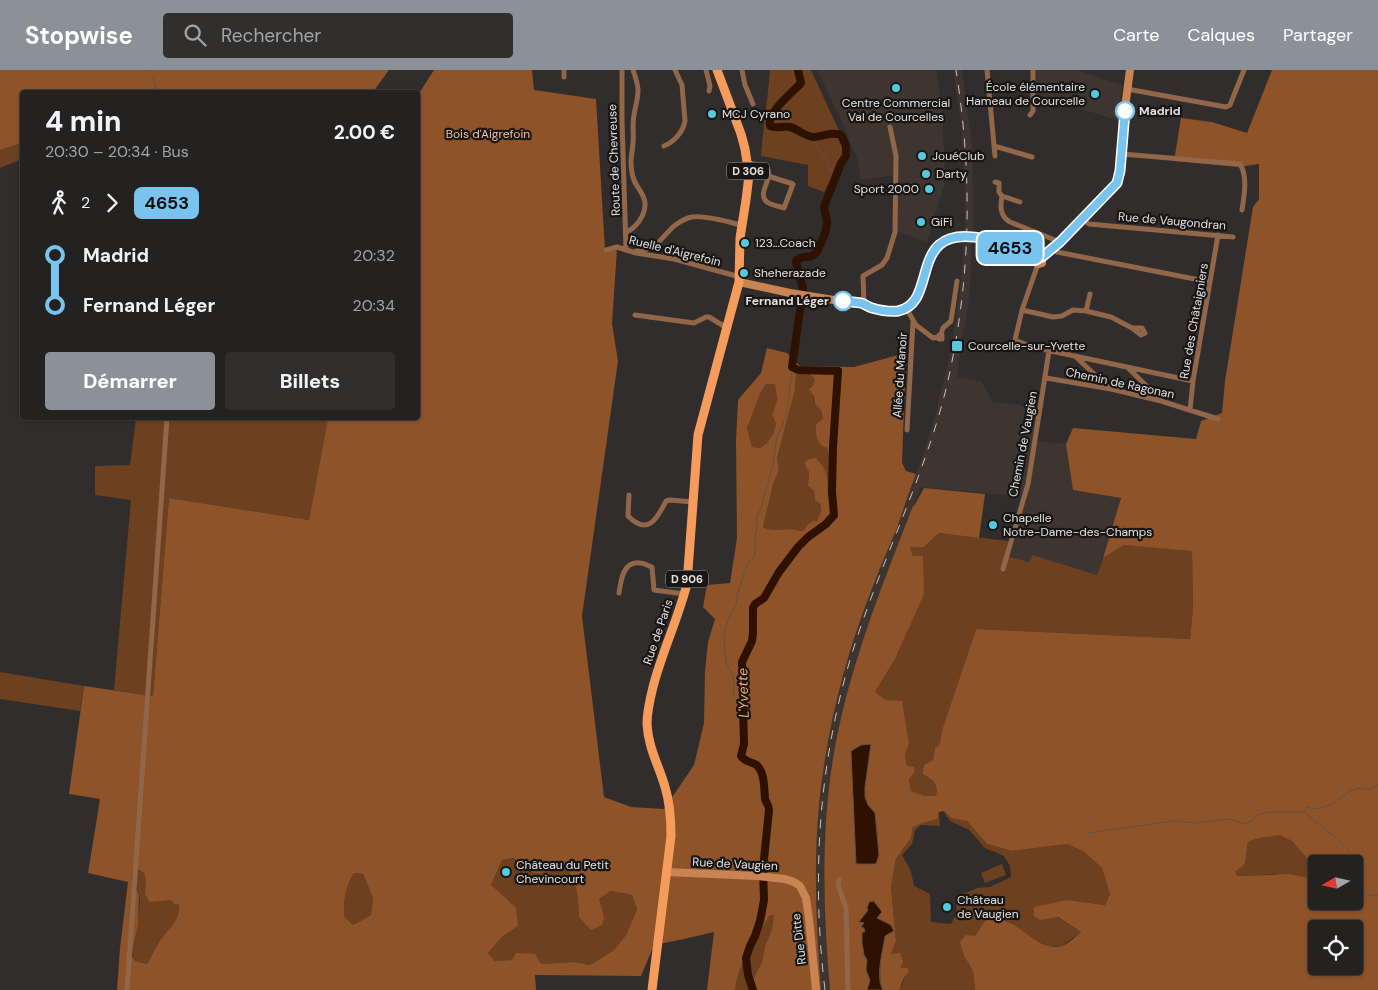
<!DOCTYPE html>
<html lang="fr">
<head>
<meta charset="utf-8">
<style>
  :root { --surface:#242221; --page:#302f2e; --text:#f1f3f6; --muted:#a3a4a5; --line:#413f3f; --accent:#8c9099 }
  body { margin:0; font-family:"DM Sans",sans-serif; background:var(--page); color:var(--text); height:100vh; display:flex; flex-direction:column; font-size:19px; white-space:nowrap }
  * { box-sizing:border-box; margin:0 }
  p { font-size:16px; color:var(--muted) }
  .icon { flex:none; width:28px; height:28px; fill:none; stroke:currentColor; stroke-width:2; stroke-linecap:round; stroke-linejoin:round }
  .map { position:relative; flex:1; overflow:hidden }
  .details { position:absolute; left:20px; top:20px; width:400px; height:330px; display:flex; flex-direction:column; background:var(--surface); border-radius:5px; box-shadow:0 1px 4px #0004,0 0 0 1px var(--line) }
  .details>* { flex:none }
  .badge { padding:0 10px; border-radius:8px; font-size:18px; line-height:32px }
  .needle { width:32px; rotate:261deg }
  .fabs { position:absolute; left:1308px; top:785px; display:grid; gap:10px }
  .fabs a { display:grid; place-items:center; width:55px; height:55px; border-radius:5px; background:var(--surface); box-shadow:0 1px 4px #0004,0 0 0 1px var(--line); font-size:25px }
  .map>.badge { position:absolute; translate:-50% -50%; box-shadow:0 0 0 2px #fff }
  .legs { display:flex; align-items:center; gap:8px; height:55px; padding:0 25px; font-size:16px }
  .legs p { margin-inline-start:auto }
  .headline { display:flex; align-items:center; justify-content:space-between; height:85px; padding:0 25px }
  h1 { font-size:28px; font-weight:800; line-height:38px }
  .action { display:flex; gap:10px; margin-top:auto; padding:10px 25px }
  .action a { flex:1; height:58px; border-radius:5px; background:var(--accent); color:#fff; font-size:20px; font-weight:800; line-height:58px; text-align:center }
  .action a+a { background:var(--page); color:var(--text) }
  ul { padding:0 25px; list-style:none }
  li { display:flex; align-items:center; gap:18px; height:50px; font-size:19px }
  li i { display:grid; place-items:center; width:8px; height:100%; margin:0 6px; background:currentColor }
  li i::after { content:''; width:12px; height:12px; margin:-6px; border:4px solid; border-radius:50%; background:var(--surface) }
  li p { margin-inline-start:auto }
  li:first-child i { background:linear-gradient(#0000 50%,currentColor 0) }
  li:last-child i { background:linear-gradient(currentColor 50%,#0000 0) }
  header { display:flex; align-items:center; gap:30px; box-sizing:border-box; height:70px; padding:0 25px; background:var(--accent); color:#fff }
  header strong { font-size:24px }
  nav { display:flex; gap:28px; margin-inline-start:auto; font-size:18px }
  .search { width:350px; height:45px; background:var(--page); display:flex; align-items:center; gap:12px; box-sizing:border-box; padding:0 18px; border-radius:5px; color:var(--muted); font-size:19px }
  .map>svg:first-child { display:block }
</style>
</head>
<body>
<header>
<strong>Stopwise</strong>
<div class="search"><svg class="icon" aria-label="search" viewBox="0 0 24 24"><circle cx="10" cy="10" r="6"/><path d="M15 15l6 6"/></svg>Rechercher</div>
<nav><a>Carte</a><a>Calques</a><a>Partager</a></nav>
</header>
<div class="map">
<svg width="1378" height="920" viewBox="0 0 1378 920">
  <rect width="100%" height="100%" fill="#302d2c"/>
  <path fill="#3e3530" d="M817,0H936L942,37L945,104L944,116L927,172L896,161V105L861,110L856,83L854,82L843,54Z
    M953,0H962L967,37L972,76L973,124V161L965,160V116L961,51Z
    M1036,0H1077L1122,15L1119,51L1036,24Z
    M964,170H972L971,205L968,237L960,280L958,296L959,297L957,307L981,311L993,332L1041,337L1036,371L1066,374L1073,420L1121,428L1097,505L1033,485L1030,492L1009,487L1027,427L921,417L864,568L841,649L829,716L825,767L824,809L825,853L830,920H821L816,861L815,786L818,743L824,690L835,637L844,603L856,564L870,523L897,457L924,382L935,346L951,280L960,222Z"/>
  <path fill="#6d401f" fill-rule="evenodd" d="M770,0H811L842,67L843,88L824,122L808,116V95L761,86C763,57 768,29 770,0Z
    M22,73V89L0,98V80Z
    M800,303L811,304L815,309L812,323L815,334L821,340L823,348L816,354C815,364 818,363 819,372L827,378L830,387L829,426L828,428L826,412L827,405L809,401L808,416L814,421V426C820,434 825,443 816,451C812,455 807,457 803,461C798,461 794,459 789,459C780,459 772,462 763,457L773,415L779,400L777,390L795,320L796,304Z
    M775,313L777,330L772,345L776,354L773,364L767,373L760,378L752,377L747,358L760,324L766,314Z
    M136,348H328L309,450L169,428L153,626L114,620L131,430L95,425V396L130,395Z
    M939,463L1008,471L1006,486L1029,492L1033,485L1097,505L1103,488L1124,475L1192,480L1193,538L1190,569L976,559L943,657L939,676L935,678L933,690L924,695L922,704C934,712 938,711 936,727L925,726L911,721L905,684L909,675L886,630L875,622L895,589L908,560L913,486L910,477H924Z
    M0,602L84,616L80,641L0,629Z
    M944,741L951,748L967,751L987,774L1012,781L1067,774L1083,781L1102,798L1110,824L1105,835L1067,830L1057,847L1081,862L1062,876L1051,877L1036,871L1012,853L986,849L975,866L964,886L973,901L975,920H899L902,915L908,898H899L891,884L896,871L891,817L896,789L911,768L913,757L923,753L938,749V742ZM943,741L950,751L969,760L985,778L1004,786L1010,796L1011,807L990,817L977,818L957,827L956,844L951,854L931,852L930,824L914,816L911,801L902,785L912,774L915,760L921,755L940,756L939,743Z
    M1280,764L1292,771L1316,799V810L1275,804L1237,806L1234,802L1245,794L1248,772L1259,768Z
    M514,788L530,802L549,800L554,795H564C578,813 578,826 579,847L599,829L611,821L632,825L637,839L626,865L614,880L590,895L574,892L540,894L513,890L495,891L488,883L503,866L517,856L516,838L504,826L491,815L502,790Z
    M1002,794L1006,805L985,813L981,803Z
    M139,800L144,803L146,811L145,824L160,830H171L174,834L179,835C181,846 173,856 166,863C158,871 153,884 147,894L135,891C127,877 136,867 138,853C138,844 141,832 139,825C136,814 131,815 133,802Z
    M354,803L363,804L373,828L371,845L353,855L344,846C344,828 345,818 354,803Z
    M775,845L772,859L765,876L762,892L756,903L750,920H735C738,894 756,868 769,846Z"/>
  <path fill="#8e5329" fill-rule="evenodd" d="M0,0H389L373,22H22V73L0,80Z
    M434,0H532L534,20L596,29L605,180L617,179L612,254L618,291L582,546L604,727L631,737L664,739L694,695L704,653L705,601L708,572L715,549L703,537L707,515L730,513L737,468L736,370L738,330L761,303L767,278L787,283L800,296L854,297L906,283L902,393L906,401L916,404C909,422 903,440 897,458C888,479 879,500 871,521C850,575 834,632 825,689C812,766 815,843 821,920H750L756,903L762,892L765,876L772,859L774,845L769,846C756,869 738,894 735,920H707L714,862C694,867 674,871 654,875L641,906L535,905L536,920H117L120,878L128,812L88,803L100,729L69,724L84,616L153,626L169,428L309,450L328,348H418V25ZM800,303L810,304L815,309L813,316L809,319L814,327L815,334L821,340L823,348L816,354C815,363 817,376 827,378L830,387L829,426L828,427C827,420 828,413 827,406C826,399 820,393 816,388L809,389L805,392L806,397L809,401L808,416L814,421L815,430L820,434L821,441L817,451C808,451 808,456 803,461C798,461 794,459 789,459C780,459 772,462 763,457L773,415L779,400L777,389L795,320L796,304ZM766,314H775L777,330L772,345L776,354L773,364L767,373L760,378L752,377L747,358L760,324ZM514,788C529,801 537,811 554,795H564C578,813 578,826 579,847L591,860L602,855L604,847L599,829L611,821L632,825L637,839L626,865L614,880L590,895L574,892L541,894L535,884L516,883L512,890L495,891L488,883L503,866L518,856L516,838L504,826L491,815L502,790ZM139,800L144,803L146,811L145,824L150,832L171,830L174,834L179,835C181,846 172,856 166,863C158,871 153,884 147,894L135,891L131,884L138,855L139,825L132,810L133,802ZM354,803L363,804L373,828L371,845L353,855L344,846C344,828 345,818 354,803Z
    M1272,0H1378V920H975L973,901L964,886L960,872L966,865L975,866L986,849C995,850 1005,850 1013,854C1026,862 1045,882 1062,876C1068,874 1076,866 1081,862L1058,847L1040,850L1034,846V837L1067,830L1105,835L1110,824L1102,798L1083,781L1067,774L1012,781L987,774L967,751L951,748L944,741L938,742V749L923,753L913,757L911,768L896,789L891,817L896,871L891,884L900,883L903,892L900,898H908V903C902,908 903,913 899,920H883C877,910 882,878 885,867C886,863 889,859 891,855L876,848L868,840L859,852L864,853V885L867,890L866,900L870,910L867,920H830C822,829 820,737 841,648C858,575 886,505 913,436H914L924,418L985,424L979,468L939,463L924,477H910L913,486H923L924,524L895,589L875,622L886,630L902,631L909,675L905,684L907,696L914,697L915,701L909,709L911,721L925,726H936C938,712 934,711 922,704L924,695L933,690L935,677L939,676L943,657L976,559L1190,569L1193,538L1192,481L1124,475L1103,488L1121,428L1073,420L1066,374L1073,358L1196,369L1201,351L1222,343L1225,311L1253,137L1259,129V94L1238,97L1174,91L1181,48L1212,52L1247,63ZM871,674L865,717V727L868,735L875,743L878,770L876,794H856L855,767ZM1280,765L1292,771L1316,799V794H1354V831H1316V810L1290,804L1237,806L1235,802L1245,794L1248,772L1259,768ZM1316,859H1354V896H1316Z"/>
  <path fill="#2e1100" stroke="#644f43" d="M871,674L865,717V727L868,735L875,743L879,785L876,794H856L851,681L861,675Z
    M874,831C876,835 879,837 882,842L877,848L891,855L894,861L885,866C883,881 875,907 883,920H867L870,910L866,900L867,890L864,885L862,873V862H865L864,858L861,857L864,853L859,852L868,840L867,838L869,832Z"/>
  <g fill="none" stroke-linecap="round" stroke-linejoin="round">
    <path stroke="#644f43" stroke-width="1" d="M151,0V1
      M153,8L157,22
      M813,67L815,73L828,92L831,102L836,106
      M733,628C734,620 735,612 732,604C731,600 728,597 727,594C722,569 723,556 737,534L736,528L748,492L754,487L755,483V467L757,457L756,448L761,438L773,394L777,367L786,347L789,329L790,312L792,302V297
      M1304,742L1307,737C1332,745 1345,717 1362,718C1363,718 1369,720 1370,720L1378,715
      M1088,763L1174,751L1196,753L1230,749L1243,754L1252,751L1257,745L1269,742H1304L1336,768L1349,781L1360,800L1364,820L1370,826L1378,825"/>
    <path stroke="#2e1100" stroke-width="8" d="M753,920L748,905L746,888L750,876L755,866L760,851L762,841L764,830L763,799L769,740C769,735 766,733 765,729C764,718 765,700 755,694C749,691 745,692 741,686L744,674L743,637L745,611L742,595V592L752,571L753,563V538L755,534L764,528L779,502L798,477L808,467L826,454L834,445L832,422L833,377L838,301L798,300L792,297L803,219L796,191L800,188L812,186L817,182L826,161L827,152L824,137L841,93L846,86V76L841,65C831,61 822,67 813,67C804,66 798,59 790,57C783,56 776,59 770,56C767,42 792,23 801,13L798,0"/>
    <path stroke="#926649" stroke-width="5" d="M564,0V7
      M622,0V50L626,180
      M706,0L710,16L709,21
      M742,0L745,15L753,34
      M987,0L995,86
      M1127,19L1226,37L1230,35L1244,0
      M1030,45L1033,41V0
      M664,76C674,72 683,62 685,51L682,15L675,0
      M994,76L1032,87
      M1122,84L1240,94C1248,106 1244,127 1242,140
      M747,93C752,94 763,94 766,97C775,107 757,122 766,131C769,135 779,136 784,138L793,114L768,106
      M995,112L999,113V122L1002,126
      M1020,132L1002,126C1000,137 1000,146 1010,152L1060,172
      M1082,149L1089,154L1233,167
      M626,162C635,159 645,146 645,135C646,126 637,118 634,110C632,105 631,97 631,91C631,85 633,79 633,72C634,63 632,54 634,45C638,23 641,22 633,0
      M1053,178L1057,182L1210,212
      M606,180L617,177L636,183L674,189L740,207
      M636,181C657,180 660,169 674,156C678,153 686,148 692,147C702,145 732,152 742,156
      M1038,194L1022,240L1015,270L1032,277L1193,311
      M864,233L863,206L882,195L887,188L895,162L896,86L890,57
      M906,238L916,255L933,268L938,267
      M1022,240L1053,247L1062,246L1073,240L1086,241L1090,224
      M1086,241L1111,247L1132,258H1142L1145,263L1141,265L1132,258
      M635,245L694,253L706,247H709L727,258
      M941,264L943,258L951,251L957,211
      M939,265H942V269H939Z
      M1076,287L1110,319
      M1128,298L1161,330
      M1046,308L1111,319L1161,331L1218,349
      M1190,340L1193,311L1218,165
      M907,360L913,252
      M629,425L628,446C648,466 657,449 666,431L670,430L693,432
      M1003,499L1028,414L1049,281
      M619,523C621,510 623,491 640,493C644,493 649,496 652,497L654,520L684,524
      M839,810L838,815L846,838L848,920
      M127,920L167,348"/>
    <path stroke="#ca8454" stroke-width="8" d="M1042,187L1060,172L1113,118L1119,108L1126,30L1130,0
      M1034,188V192L1038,194L1042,193V187
      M739,212L790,223L853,233C868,233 883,244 898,241C935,233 912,166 965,166C991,166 1010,181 1034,188
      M666,802L757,806L785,809L794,812L800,816L806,828L809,849L816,920"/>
    <path stroke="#f59b5c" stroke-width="9" d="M652,920L671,766C671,749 670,733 665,717C659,696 648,677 647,654C647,641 650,629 653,617C662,582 678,549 687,514L698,365L739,212L740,168L746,130L749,105L745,79L741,64L717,0"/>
    <path stroke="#c7c5c4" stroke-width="1" stroke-dasharray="9 9" stroke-linecap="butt" d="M825,920C810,797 820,673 861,556C889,475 927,398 947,315C971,210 973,107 956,0"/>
  </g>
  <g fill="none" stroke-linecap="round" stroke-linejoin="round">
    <defs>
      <path id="line-1" d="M843,231C849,232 855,232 861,233C865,234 868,237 872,238C879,240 891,242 898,241C941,233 904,151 986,169C1001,172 1017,181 1032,187L1034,188L1039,185L1042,187L1060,172L1117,113L1120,101L1125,41"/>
    </defs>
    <use href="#line-1" stroke="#fff" stroke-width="11"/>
    <use href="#line-1" stroke="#78c4ee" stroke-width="8"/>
  </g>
  <g fill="#55cadf" stroke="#171615" stroke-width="2">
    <circle cx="896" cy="18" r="5"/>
    <circle cx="1095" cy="24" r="5"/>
    <circle cx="712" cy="44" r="5"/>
    <circle cx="922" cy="86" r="5"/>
    <circle cx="926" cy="104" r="5"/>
    <circle cx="929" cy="119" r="5"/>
    <circle cx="921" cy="152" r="5"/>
    <circle cx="745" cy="173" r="5"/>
    <circle cx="744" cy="203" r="5"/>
    <rect x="951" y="270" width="12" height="12" rx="2.5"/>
    <circle cx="993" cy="455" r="5"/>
    <circle cx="506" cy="802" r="5"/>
    <circle cx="947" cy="837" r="5"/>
  </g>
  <g fill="#fff" stroke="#78c4ee" stroke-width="2.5">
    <circle cx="1125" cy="41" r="9"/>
    <circle cx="843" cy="231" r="9"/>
  </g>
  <g text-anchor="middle" stroke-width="4.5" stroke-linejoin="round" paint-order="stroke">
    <g fill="#171615" stroke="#a6a4a3" stroke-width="1">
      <rect x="727" y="92.5" width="42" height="17" rx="4"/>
      <rect x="666" y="500.5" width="42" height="17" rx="4"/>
    </g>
    <g font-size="11" font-weight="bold" fill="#e3e1e0">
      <text x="748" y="105">D 306</text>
      <text x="687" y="513">D 906</text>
    </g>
    <g font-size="12" fill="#e3e1e0" stroke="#171615" text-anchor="start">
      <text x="1085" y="21" text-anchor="end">École élémentaire<tspan x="1085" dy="14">Hameau de Courcelle</tspan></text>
      <text x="896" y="37" text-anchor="middle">Centre Commercial<tspan x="896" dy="14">Val de Courcelles</tspan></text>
      <text x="722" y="48">MCJ Cyrano</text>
      <text x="932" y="90">JouéClub</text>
      <text x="936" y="108">Darty</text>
      <text x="919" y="123" text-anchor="end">Sport 2000</text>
      <text x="931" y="156">GiFi</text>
      <text x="755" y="177">123...Coach</text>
      <text x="754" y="207">Sheherazade</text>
      <text x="968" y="280">Courcelle-sur-Yvette</text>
      <text x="1003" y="452">Chapelle<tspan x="1003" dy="14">Notre-Dame-des-Champs</tspan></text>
      <text x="516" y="799">Château du Petit<tspan x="516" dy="14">Chevincourt</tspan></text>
      <text x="957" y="834">Château<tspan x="957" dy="14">de Vaugien</tspan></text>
    </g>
    <g font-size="12" font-weight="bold" fill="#e3e1e0" stroke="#171615" text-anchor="start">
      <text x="1139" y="45">Madrid</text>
      <text x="829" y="235" text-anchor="end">Fernand Léger</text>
    </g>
    <g font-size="12" fill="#f8c3a0" stroke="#171615">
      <text x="488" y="68">Bois d'Aigrefoin</text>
    </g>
    <g font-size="12" fill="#e3e1e0" stroke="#171615">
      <text transform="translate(614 90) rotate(-92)" y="4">Route de Chevreuse</text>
      <text transform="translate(1172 151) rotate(5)" y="4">Rue de Vaugondran</text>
      <text transform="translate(675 181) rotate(14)" y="4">Ruelle d'Aigrefoin</text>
      <text transform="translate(1194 251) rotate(-80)" y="4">Rue des Châtaigniers</text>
      <text transform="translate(900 305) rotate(-86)" y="4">Allée du Manoir</text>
      <text transform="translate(1120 313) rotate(12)" y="4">Chemin de Ragonan</text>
      <text transform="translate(1023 374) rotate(-79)" y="4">Chemin de Vaugien</text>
      <text transform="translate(658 562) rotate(-71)" y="4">Rue de Paris</text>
      <text transform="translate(735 794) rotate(3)" y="4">Rue de Vaugien</text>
      <text transform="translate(799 869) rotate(-97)" y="4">Rue Ditte</text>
    </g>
    <g font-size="14" font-style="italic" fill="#fda76b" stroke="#171615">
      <text transform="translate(743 623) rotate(-92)" y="5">L'Yvette</text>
    </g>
  </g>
</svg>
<div class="fabs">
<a><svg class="needle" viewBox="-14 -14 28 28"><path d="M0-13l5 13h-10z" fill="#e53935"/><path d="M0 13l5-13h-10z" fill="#a3a4a5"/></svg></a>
<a><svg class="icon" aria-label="locate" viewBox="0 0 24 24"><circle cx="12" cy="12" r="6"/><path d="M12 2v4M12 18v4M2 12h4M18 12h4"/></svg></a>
</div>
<b class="badge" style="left:1010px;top:178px;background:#78c4ee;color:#111">4653</b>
<section class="details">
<div class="headline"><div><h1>4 min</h1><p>20:30 – 20:34 · Bus</p></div><b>2.00 €</b></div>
<div class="legs"><svg class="icon" aria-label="walk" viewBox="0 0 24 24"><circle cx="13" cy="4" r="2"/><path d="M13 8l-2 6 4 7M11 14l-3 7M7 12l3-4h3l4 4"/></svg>2<svg class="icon" aria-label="forward" viewBox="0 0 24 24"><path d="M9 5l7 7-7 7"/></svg><b class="badge" style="background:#78c4ee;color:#111">4653</b></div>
<ul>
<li><i style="color:#78c4ee"></i><b>Madrid</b><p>20:32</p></li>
<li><i style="color:#78c4ee"></i><b>Fernand Léger</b><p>20:34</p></li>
</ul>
<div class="action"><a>Démarrer</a><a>Billets</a></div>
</section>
</div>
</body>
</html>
